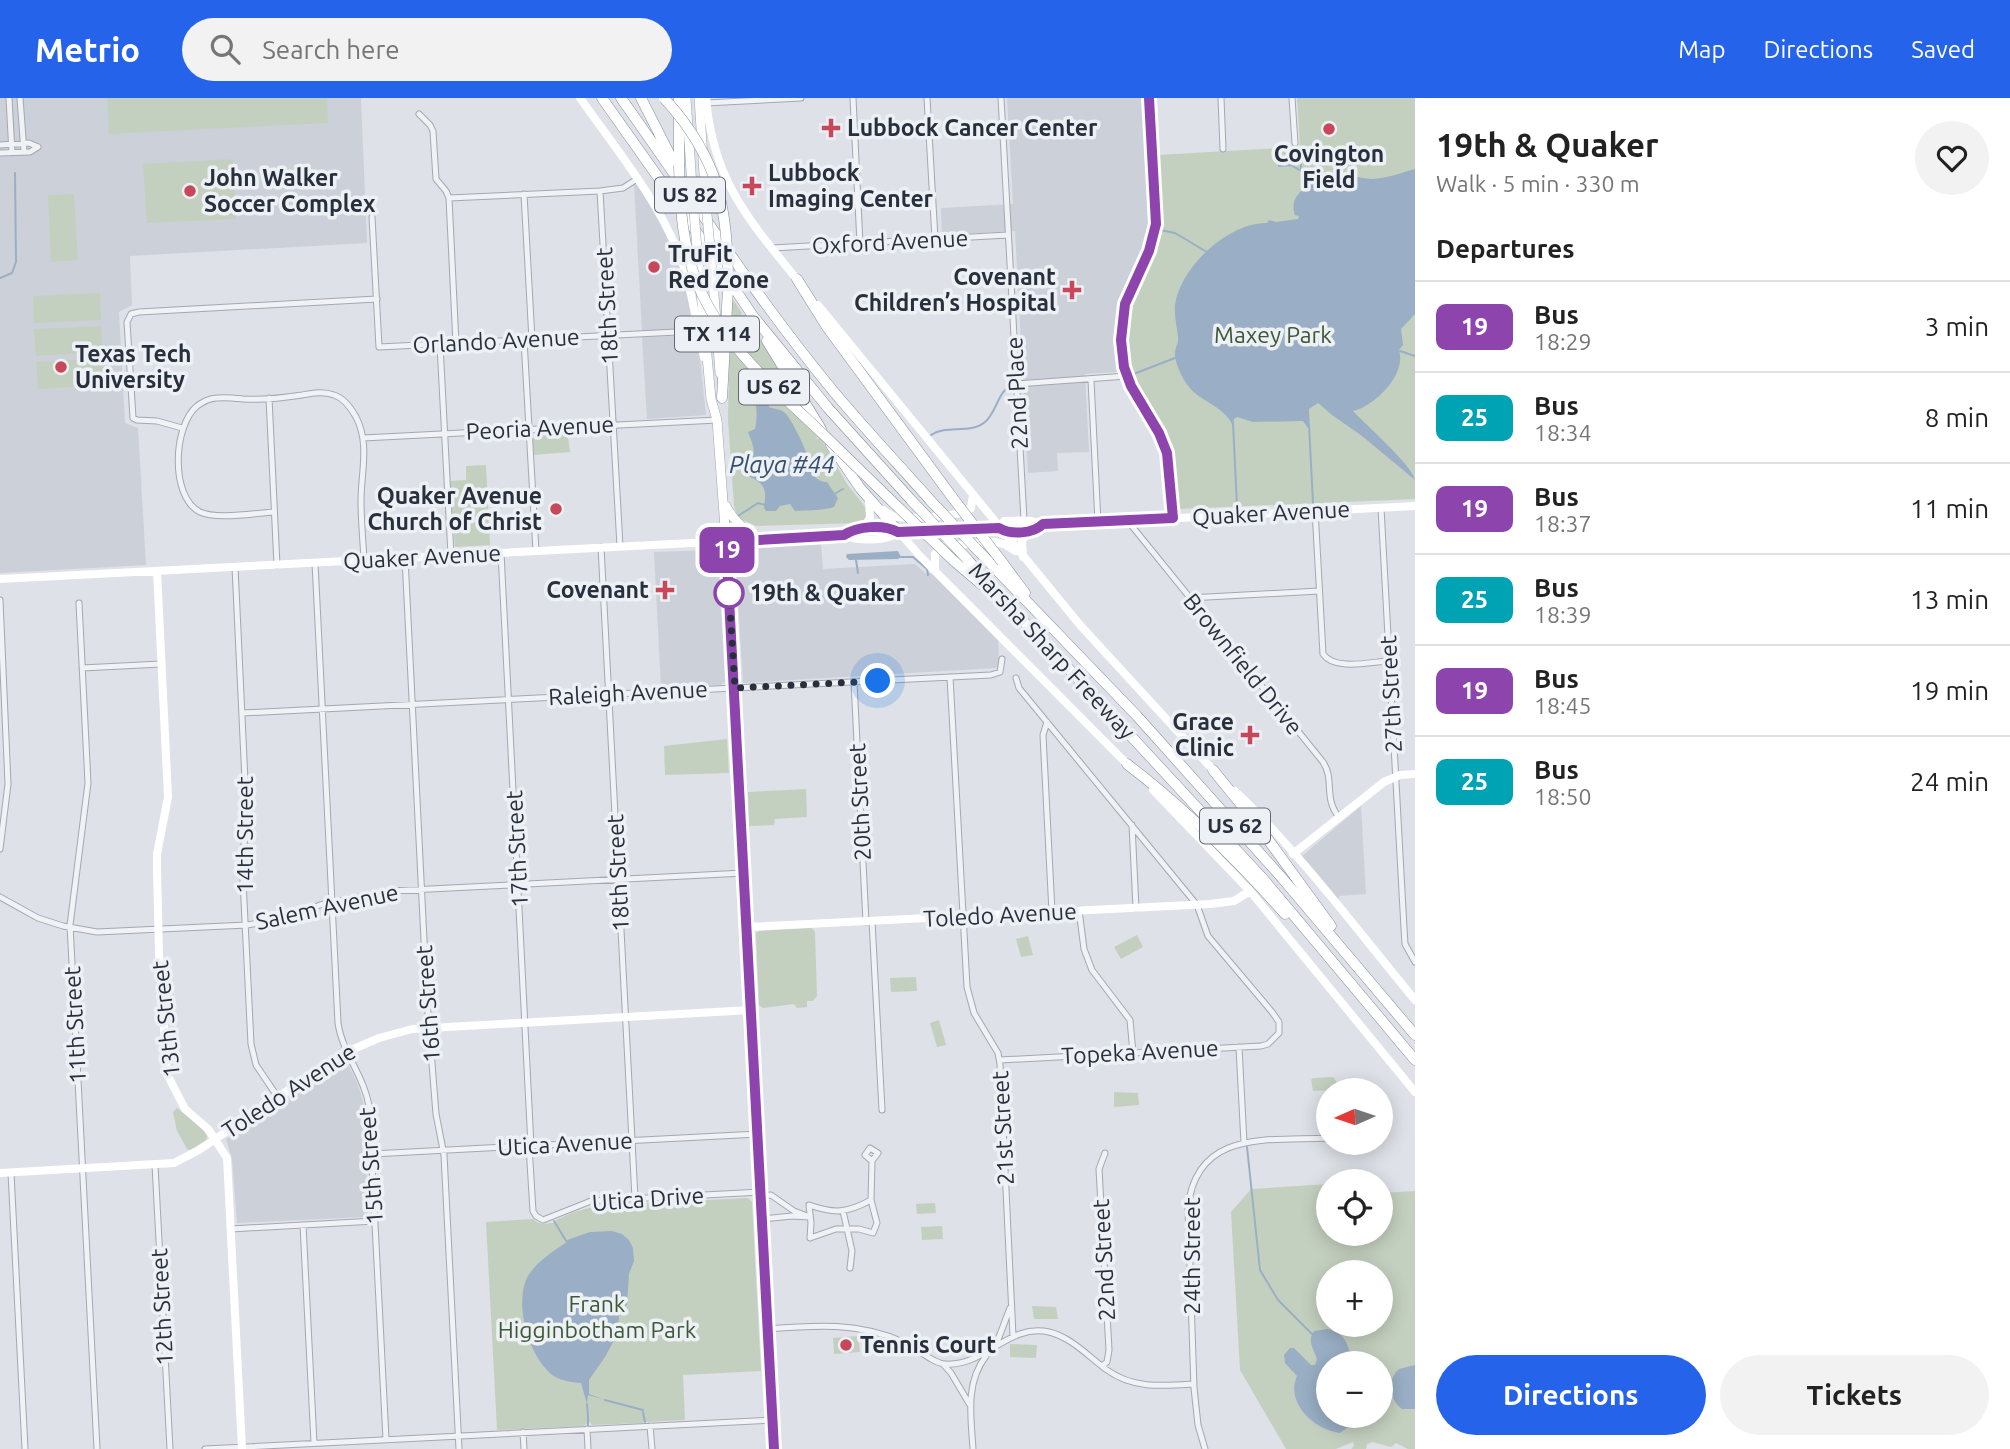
<!DOCTYPE html>
<html lang="en">
<head>
<meta charset="utf-8">
<style>
  :root { --surface:#fff; --page:#f2f2f2; --text:#222; --muted:#767676; --line:#e0e0e0; --accent:#2563eb }
  body { margin:0; font-family:Ubuntu,sans-serif; background:var(--page); color:var(--text); height:100vh; display:flex; flex-direction:column; font-size:26px; white-space:nowrap }
  * { box-sizing:border-box; margin:0 }
  p { font-size:23px; color:var(--muted) }
  .icon { flex:none; width:38px; height:38px; fill:none; stroke:currentColor; stroke-width:2; stroke-linecap:round; stroke-linejoin:round }
  .map { position:relative; flex:1; overflow:hidden }
  .details { display:flex; flex-direction:column; background:var(--surface); width:595px }
  .details>* { flex:none }
  .badge { padding:0 14px; border-radius:10px; font-size:24px; line-height:46px }
  .needle { width:46px; rotate:267deg }
  .fabs { position:absolute; left:1316px; top:980px; display:grid; gap:14px }
  .fabs a { display:grid; place-items:center; width:77px; height:77px; border-radius:50%; background:var(--surface); box-shadow:0 4px 18px #0003; font-size:35px }
  .you { position:absolute; width:35px; height:35px; margin:-18px; border:5px solid #fff; border-radius:50%; background:#1a73e8; box-shadow:0 0 0 10px #1a73e833 }
  .map>.badge { position:absolute; translate:-50% -50%; box-shadow:0 0 0 4px #fff }
  h2 { padding:0 21px; font-size:26px; line-height:63px }
  .round { display:grid; place-items:center; flex:none; width:74px; height:74px; border-radius:37px; background:var(--page) }
  .overview { display:flex; align-items:center; justify-content:space-between; height:119px; padding:0 21px }
  h1 { font-size:33px; font-weight:600; line-height:52px }
  .button { display:flex; gap:14px; margin-top:auto; padding:14px 21px }
  .button a { flex:1; height:80px; border-radius:42px; background:var(--accent); color:#fff; font-size:28px; font-weight:600; line-height:80px; text-align:center }
  .button a+a { background:var(--page); color:var(--text) }
  ul { padding:0; list-style:none }
  li { display:flex; align-items:center; gap:21px; height:91px; padding:0 21px; border-top:2px solid var(--line) }
  li div { flex:1 }
  li b { display:block; font-size:26px }
  li em { font-style:normal }
  li .badge { min-width:77px; font-weight:700; text-align:center }
  header { display:flex; align-items:center; gap:42px; box-sizing:border-box; height:98px; padding:0 35px; background:var(--accent); color:#fff }
  header strong { font-size:33px }
  nav { display:flex; gap:38px; margin-inline-start:auto; font-size:24px }
  .search { width:490px; height:63px; background:var(--page); display:flex; align-items:center; gap:18px; box-sizing:border-box; padding:0 24px; border-radius:38px; color:var(--muted); font-size:26px }
  main { display:flex; flex:1; min-height:0 }
  .map>svg:first-child { display:block }
</style>
</head>
<body>
<header>
<strong>Metrio</strong>
<div class="search"><svg class="icon" aria-label="search" viewBox="0 0 24 24"><circle cx="10" cy="10" r="6"/><path d="M15 15l6 6"/></svg>Search here</div>
<nav><a>Map</a><a>Directions</a><a>Saved</a></nav>
</header>
<main>
<div class="map">
<svg width="1415" height="1351" viewBox="0 0 1415 1351">
  <rect width="100%" height="100%" fill="#dee1e7"/>
  <path fill="#ccd0d8" d="M0,0H361L367,145L130,158L132,207L119,214L125,325L138,330L146,467L0,475Z
    M1007,0H1144L1150,129L1144,153L1119,207L1115,243L1119,271L1116,274L1085,276L1089,354L1057,355L1058,373L1028,375L1015,133L942,137L941,110L1013,106Z
    M634,86L639,88L662,122L687,185L695,225L692,230L642,233Z
    M694,237L698,243L706,317L647,321L642,239Z
    M821,446L823,471L915,466L925,475H933L998,540L999,567L996,570L743,585L735,451Z
    M712,452L718,457L725,584L721,587L661,590L654,454Z
    M1361,708L1366,796L1339,798V807L1302,758Z
    M346,962L359,989L364,1008L368,1117L365,1119L237,1125L232,1061L226,1041Z"/>
  <path fill="#c4d0bf" fill-rule="evenodd" d="M107,0H327L328,25L109,36Z
    M1297,0H1415V401L1179,411L1177,409C1175,384 1176,358 1165,335C1150,303 1129,289 1126,249C1122,200 1148,183 1158,142C1165,115 1159,85 1157,57L1300,49Z
    M233,61L236,121L147,125L143,66Z
    M74,96L78,162L51,164L48,97Z
    M100,195L101,222L34,225L33,198Z
    M730,197L742,215L741,217H745L755,232L818,338L816,341L820,340L824,346L847,386L866,410L868,419L860,425L756,428L738,420L734,408L728,322Z
    M101,228L103,254L36,258L34,231Z
    M103,260L105,287L38,291L36,264Z
    M567,332L570,354L533,357L532,336L534,334Z
    M486,367L490,447L455,449L450,383L466,382V368Z
    M727,641L729,675L665,677L664,648Z
    M806,691L807,719L775,721L774,727L749,728L748,694Z
    M812,830L815,834L817,898L813,903H807V909L797,910L794,906L763,910L759,907L756,835L759,833Z
    M1137,837L1143,849L1121,861L1114,849Z
    M1028,838L1033,857L1021,859L1016,841Z
    M916,879L917,893L891,894L890,880Z
    M939,922L946,947L937,949L930,925Z
    M1333,979L1336,983V989L1334,992L1313,993L1311,982L1313,980Z
    M1114,994L1138,995L1139,1007L1114,1009Z
    M177,1010L201,1029L207,1038L206,1042L190,1052L187,1051L177,1033L173,1014Z
    M1328,1086V1136H1381V1095L1415,1093V1351H1408L1396,1345L1391,1349L1372,1344L1367,1346L1366,1351H1351L1354,1348L1353,1344L1336,1351H1286L1240,1272L1231,1114L1251,1091ZM1328,1174H1381V1227H1328ZM1328,1265H1381V1318H1328Z
    M748,1100L752,1104L761,1273L683,1277L685,1322L646,1324L645,1321L643,1325L592,1327L589,1323L584,1328L497,1332L486,1124L533,1121C540,1128 546,1125 555,1125L556,1122L574,1114L600,1107Z
    M935,1105L936,1115L917,1116L916,1106Z
    M942,1128L943,1141L922,1142L921,1129Z
    M1032,1208L1056,1209L1058,1221H1034Z
    M858,1238L860,1254L834,1256L833,1240Z
    M1010,1246L1037,1247L1036,1260L1010,1259Z"/>
  <path fill="#9aafc5" d="M1415,71V216L1401,231L1403,247L1399,252C1407,276 1375,308 1353,313C1366,327 1412,367 1415,382L1362,338L1332,317L1318,305L1309,311L1310,332V328L1308,330L1303,323L1253,324L1237,319L1234,321L1233,328C1223,306 1198,304 1186,285C1181,278 1174,262 1175,255C1175,249 1179,245 1178,239C1177,229 1174,218 1175,207C1180,169 1229,124 1267,125L1269,122L1276,124L1298,121L1299,118L1295,117C1286,92 1320,80 1340,78C1351,76 1362,81 1373,81C1387,80 1401,75 1415,71Z
    M756,287L767,297L769,309C774,311 781,311 785,315C791,320 806,351 808,360C812,372 812,383 827,384L838,400L834,409C820,413 808,412 795,413L790,406L780,408L776,413H766L764,410C766,393 767,387 750,379L747,369C758,356 753,347 748,334L755,331C757,321 758,308 753,298L757,293Z
    M898,453L901,459L898,461L849,462L846,459L847,456Z
    M612,1133L622,1136L629,1142L633,1150L634,1163L629,1176L627,1207L619,1218L618,1235L605,1259L589,1282V1296L605,1302L588,1297L587,1306L581,1285C574,1285 557,1282 551,1276C529,1257 515,1210 526,1182C532,1167 552,1154 565,1145L568,1146L567,1142L590,1134Z
    M1328,1231C1347,1236 1348,1248 1353,1265H1328V1318H1355L1352,1326L1340,1335C1314,1332 1285,1305 1297,1278L1285,1265L1284,1257L1290,1250H1294L1311,1267H1315L1317,1261C1313,1250 1307,1243 1314,1233Z
    M1415,1267V1311H1402C1389,1302 1387,1281 1399,1271Z"/>
  <g fill="none" stroke-linecap="round" stroke-linejoin="round">
    <path stroke="#9aafc5" stroke-width="2" d="M1300,50L1301,72L1306,89
      M1279,68L1291,67L1301,73
      M1160,132L1175,135L1207,154
      M0,180L12,175L16,164L15,75
      M1400,253L1415,258
      M1131,277L1175,260
      M1233,325L1237,408
      M1309,327L1313,405
      M931,337C947,326 969,337 985,324C998,313 997,291 1015,286
      M836,395L843,391
      M738,418L758,405L765,407
      M901,459H913L927,471L928,477
      M856,462L858,475
      M1247,1049L1260,1172L1278,1202L1312,1236
      M554,1123L568,1146
      M1381,1290H1391
      M605,1302L643,1312
      M587,1306L588,1319
      M643,1314L645,1324
      M588,1320V1327"/>
    <defs>
      <path id="street" d="M9,0L12,55
        M20,0L24,54
        M853,0L860,146
        M927,0L935,141
        M1001,0L1024,422
        M1221,0L1223,51
        M1292,0L1295,45
        M706,5L801,0
        M419,16L430,27L433,33L436,81L446,93L449,100L456,246
        M0,47L29,45L38,49
        M0,55L30,54L38,49
        M600,93L620,448
        M524,96L532,242
        M449,100L600,93L623,90L637,81
        M372,119L379,249L697,233
        M772,150L1008,137
        M524,242L536,453
        M440,247L451,457
        M1091,282L1098,424
        M1016,286L1127,278
        M269,300L277,467
        M182,330L157,323L137,322L133,320L127,224L131,216L139,214L377,201
        M363,340L717,322
        M1381,410L1404,830L1405,846L1415,864
        M1315,412L1323,556C1335,573 1370,564 1389,563
        M274,414C255,415 217,422 200,414C170,399 173,328 197,308C203,304 209,300 217,300C226,299 234,300 243,301C263,302 283,300 302,297C313,295 323,293 334,297C344,300 351,310 356,319C370,346 361,374 361,403C361,423 363,442 364,462
        M1127,422L1323,664C1335,682 1323,700 1339,719
        M601,449L635,1100
        M501,455L531,1048
        M405,460L427,902L436,1016L444,1057L459,1351
        M315,465L338,925C342,954 364,978 369,1008L386,1341
        M235,469L246,704L247,723L242,762L251,946L256,967L277,998
        M1189,500L1319,493
        M0,502L8,686L0,751
        M79,505L88,685L70,827L97,1351
        M82,570L161,566
        M950,579L967,889L974,915L998,955L1000,966L1013,1238
        M854,584L866,824
        M242,615L991,577L1000,574L1002,561
        M1047,624L1043,637L1052,814
        M1132,727L1136,810
        M0,799L38,820L63,828L97,834L247,827L284,821L320,807L390,793L744,775
        M1079,812L1084,851L1092,872L1130,922L1133,955
        M872,823L882,1012
        M1239,949L1244,1045
        M1000,962L1261,948L1268,946L1279,935V924L1272,914L1208,838L1197,807L1019,590L1016,580
        M529,1048L533,1113L536,1118L543,1122L591,1103L761,1094
        M372,1056L758,1036
        M155,1067L170,1351
        M11,1075L25,1351
        M761,1098L771,1097L794,1113L810,1119L792,1118L762,1121
        M871,1102L877,1125L873,1135L859,1131H836L810,1140L811,1125L809,1107C835,1116 847,1115 871,1102L872,1063L878,1055L870,1050L865,1057L872,1063
        M843,1113L852,1153L850,1170
        M303,1127L314,1345
        M231,1131L375,1123
        M768,1231C815,1227 859,1224 903,1244C917,1249 931,1265 945,1266C985,1269 1008,1225 1049,1234C1071,1239 1089,1259 1107,1272C1133,1291 1163,1288 1194,1286
        M996,1247L1010,1210
        M943,1266L951,1275L970,1307
        M1102,1268L1107,1264L1109,1252L1099,1071L1105,1055
        M650,1328L652,1351
        M587,1331L588,1351
        M523,1334L524,1351
        M205,1351L773,1322
        M973,1351C971,1319 965,1285 986,1258
        M1205,1351L1198,1327L1194,1290L1188,1109C1197,1031 1269,1043 1328,1040"/>
      <path id="primary" d="M686,0L692,88
        M699,0L706,106
        M697,151L711,301L717,322L726,444L774,1351
        M712,171L720,275
        M726,408C734,424 746,433 762,442"/>
      <path id="highway" d="M602,0L687,120L753,218L828,310L912,403
        M621,0C691,98 757,201 834,294C865,331 898,366 930,402
        M641,0L676,69
        M679,67V0
        M797,181L827,229L952,399
        M767,243L821,331
        M722,300L728,191
        M831,347L860,390L899,434
        M967,461L1012,512L1043,543L1265,783L1415,962
        M954,463L987,491
        M988,463L1137,618L1282,780L1415,937
        M1002,464L1025,495
        M1127,666C1185,710 1237,762 1285,816
        M1213,672L1253,721L1331,828"/>
    </defs>
    <use href="#street" stroke="#a4a8b1" stroke-width="7"/>
    <use href="#primary" stroke="#9ea6b2" stroke-width="10"/>
    <use href="#highway" stroke="#868f9c" stroke-width="11"/>
    <use href="#street" stroke="#f0f2f5" stroke-width="5"/>
    <path stroke="#fff" stroke-width="8" d="M580,0C617,52 660,104 682,164C693,195 696,227 704,259
      M706,0C713,83 749,122 799,184
      M1149,0L1156,126L1149,153L1125,206L1120,242L1124,269L1131,288L1159,335L1167,355L1173,420
      M818,207L1080,527L1215,674
      M883,412C887,415 892,419 898,419C912,421 961,419 971,410L973,397
      M999,430L1004,423C1018,423 1031,420 1043,427L1415,408
      M863,431L870,420L869,402
      M899,434L919,457L1129,668
      M844,437C858,428 883,426 899,434L999,430C1011,437 1033,436 1043,427
      M1023,459L1022,442L1030,433
      M157,473L168,699L157,756V772L159,855L167,976L185,1011L208,1031L227,1060L242,1351
      M935,473V456L943,448L994,444L1004,446L1015,453
      M0,481L844,437C858,443 887,444 899,434
      M1153,692L1250,793L1415,994
      M1235,693C1301,756 1357,832 1415,902
      M1293,756L1384,684L1400,677L1415,676
      M747,829L1210,806L1234,803L1250,793
      M0,1075L174,1065L199,1052L342,956L379,940L412,931L751,912"/>
    <use href="#primary" stroke="#fff" stroke-width="9"/>
    <use href="#highway" stroke="#fff" stroke-width="10"/>
    <defs>
      <path id="primary-bridge" d="M692,88L697,151
        M706,106L712,171"/>
      <path id="highway-bridge" d="M664,0C720,61 728,111 728,191
        M679,67C680,108 682,148 698,187C724,249 777,292 824,337C867,379 910,421 954,463
        M952,399L1002,464
        M930,402L988,463
        M912,403L967,461"/>
    </defs>
    <use href="#primary-bridge" stroke="#9ea6b2" stroke-width="10" stroke-linecap="butt"/>
    <use href="#highway-bridge" stroke="#868f9c" stroke-width="11" stroke-linecap="butt"/>
    <use href="#primary-bridge" stroke="#fff" stroke-width="9"/>
    <use href="#highway-bridge" stroke="#fff" stroke-width="10"/>
  </g>
  <g fill="none" stroke-linecap="round" stroke-linejoin="round">
    <defs>
      <path id="line" d="M774,1351L726,444L844,437C858,428 883,426 898,434L999,430C1011,437 1033,436 1043,426L1173,420L1167,355L1159,335L1131,288L1124,269L1121,242L1125,206L1149,153L1156,126L1149,0"/>
    </defs>
    <use href="#line" stroke="#fff" stroke-width="16"/>
    <use href="#line" stroke="#8e44ad" stroke-width="10"/>
    <path stroke="#282f3d" stroke-width="7" stroke-dasharray="0 12.6" d="M729,495L735,590L878,583"/>
  </g>
  <g fill="#c7475b" stroke="#edf0f4" stroke-width="2.5">
    <path d="M827.5 19.5h7v7h7v7h-7v7h-7v-7h-7v-7h7z"/>
    <circle cx="1329" cy="31" r="7"/>
    <path d="M748.5 77.5h7v7h7v7h-7v7h-7v-7h-7v-7h7z"/>
    <circle cx="190" cy="93" r="7"/>
    <circle cx="654" cy="169" r="7"/>
    <path d="M1068.5 181.5h7v7h7v7h-7v7h-7v-7h-7v-7h7z"/>
    <circle cx="61" cy="269" r="7"/>
    <circle cx="556" cy="411" r="7"/>
    <path d="M661.5 481.5h7v7h7v7h-7v7h-7v-7h-7v-7h7z"/>
    <path d="M1246.5 626.5h7v7h7v7h-7v7h-7v-7h-7v-7h7z"/>
    <circle cx="846" cy="1247" r="7"/>
  </g>
  <circle fill="#fff" stroke="#8e44ad" stroke-width="3.5" cx="729" cy="495" r="14"/>
  <g text-anchor="middle" stroke-width="7" stroke-linejoin="round" paint-order="stroke">
    <g fill="#edf0f4" stroke="#636974" stroke-width="2">
      <rect x="655" y="79.5" width="70" height="35" rx="5"/>
      <rect x="675" y="218.5" width="84" height="35" rx="5"/>
      <rect x="739" y="271.5" width="70" height="35" rx="5"/>
      <rect x="1200" y="710.5" width="70" height="35" rx="5"/>
    </g>
    <g font-size="21" font-weight="bold" fill="#282f3d">
      <text x="690" y="104">US 82</text>
      <text x="717" y="243">TX 114</text>
      <text x="774" y="296">US 62</text>
      <text x="1235" y="735">US 62</text>
    </g>
    <g font-size="23" font-weight="bold" fill="#282f3d" stroke="#edf0f4" text-anchor="start">
      <text x="847" y="38">Lubbock Cancer Center</text>
      <text x="1329" y="64" text-anchor="middle">Covington<tspan x="1329" dy="26">Field</tspan></text>
      <text x="768" y="83">Lubbock<tspan x="768" dy="26">Imaging Center</tspan></text>
      <text x="204" y="88">John Walker<tspan x="204" dy="26">Soccer Complex</tspan></text>
      <text x="668" y="164">TruFit<tspan x="668" dy="26">Red Zone</tspan></text>
      <text x="1056" y="187" text-anchor="end">Covenant<tspan x="1056" dy="26">Children’s Hospital</tspan></text>
      <text x="75" y="264">Texas Tech<tspan x="75" dy="26">University</tspan></text>
      <text x="542" y="406" text-anchor="end">Quaker Avenue<tspan x="542" dy="26">Church of Christ</tspan></text>
      <text x="649" y="500" text-anchor="end">Covenant</text>
      <text x="1234" y="632" text-anchor="end">Grace<tspan x="1234" dy="26">Clinic</tspan></text>
      <text x="860" y="1255">Tennis Court</text>
    </g>
    <g font-size="23" fill="#282f3d" stroke="#edf0f4">
      <text transform="translate(890 144) rotate(-3)" y="8">Oxford Avenue</text>
      <text transform="translate(607 208) rotate(-93)" y="8">18th Street</text>
      <text transform="translate(496 243) rotate(-3)" y="8">Orlando Avenue</text>
      <text transform="translate(1017 295) rotate(-93)" y="8">22nd Place</text>
      <text transform="translate(540 330) rotate(-3)" y="8">Peoria Avenue</text>
      <text transform="translate(1271 415) rotate(-3)" y="8">Quaker Avenue</text>
      <text transform="translate(422 459) rotate(-3)" y="8">Quaker Avenue</text>
      <text transform="translate(1052 553) rotate(47)" y="8">Marsha Sharp Freeway</text>
      <text transform="translate(1243 566) rotate(51)" y="8">Brownfield Drive</text>
      <text transform="translate(628 595) rotate(-3)" y="8">Raleigh Avenue</text>
      <text transform="translate(1391 596) rotate(-93)" y="8">27th Street</text>
      <text transform="translate(860 704) rotate(-93)" y="8">20th Street</text>
      <text transform="translate(245 737) rotate(-90)" y="8">14th Street</text>
      <text transform="translate(517 751) rotate(-93)" y="8">17th Street</text>
      <text transform="translate(618 775) rotate(-93)" y="8">18th Street</text>
      <text transform="translate(327 809) rotate(-12)" y="8">Salem Avenue</text>
      <text transform="translate(1000 817) rotate(-3)" y="8">Toledo Avenue</text>
      <text transform="translate(428 906) rotate(-94)" y="8">16th Street</text>
      <text transform="translate(166 921) rotate(-96)" y="8">13th Street</text>
      <text transform="translate(75 927) rotate(-93)" y="8">11th Street</text>
      <text transform="translate(1140 954) rotate(-3)" y="8">Topeka Avenue</text>
      <text transform="translate(289 993) rotate(-33)" y="8">Toledo Avenue</text>
      <text transform="translate(1003 1030) rotate(-93)" y="8">21st Street</text>
      <text transform="translate(565 1046) rotate(-3)" y="8">Utica Avenue</text>
      <text transform="translate(371 1068) rotate(-94)" y="8">15th Street</text>
      <text transform="translate(648 1101) rotate(-4)" y="8">Utica Drive</text>
      <text transform="translate(1192 1158) rotate(-90)" y="8">24th Street</text>
      <text transform="translate(1104 1162) rotate(-93)" y="8">22nd Street</text>
      <text transform="translate(162 1209) rotate(-93)" y="8">12th Street</text>
    </g>
    <g font-size="23" fill="#3c5836" stroke="#edf0f4">
      <text x="1273" y="245">Maxey Park</text>
      <text x="597" y="1214">Frank<tspan x="597" dy="26">Higginbotham Park</tspan></text>
    </g>
    <g font-size="23" font-weight="bold" fill="#282f3d" stroke="#edf0f4" text-anchor="start">
      <text x="750" y="503">19th &amp; Quaker</text>
    </g>
    <g font-size="24" font-style="italic" fill="#344e6e" stroke="#edf0f4">
      <text x="782" y="375">Playa #44</text>
    </g>
  </g>
</svg>
<div class="fabs">
<a><svg class="needle" viewBox="-14 -14 28 28"><path d="M0-13l5 13h-10z" fill="#e53935"/><path d="M0 13l5-13h-10z" fill="#767676"/></svg></a>
<a><svg class="icon" aria-label="locate" viewBox="0 0 24 24"><circle cx="12" cy="12" r="6"/><path d="M12 2v4M12 18v4M2 12h4M18 12h4"/></svg></a>
<a>+</a>
<a>−</a>
</div>
<div class="you" style="left:878px;top:583px"></div>
<b class="badge" style="left:727px;top:452px;background:#8e44ad;color:#fff">19</b>
</div>
<section class="details">
<div class="overview"><div><h1>19th &amp; Quaker</h1><p>Walk · 5 min · 330 m</p></div><a class="round"><svg class="icon" aria-label="heart" viewBox="0 0 24 24"><path d="M12 20l-8-8c-3-5 5-10 8-4 3-6 11-1 8 4z"/></svg></a></div>
<h2>Departures</h2>
<ul>
<li><span class="badge" style="background:#8e44ad;color:#fff">19</span><div><b>Bus</b><p>18:29</p></div><em>3 min</em></li>
<li><span class="badge" style="background:#00a3b4;color:#fff">25</span><div><b>Bus</b><p>18:34</p></div><em>8 min</em></li>
<li><span class="badge" style="background:#8e44ad;color:#fff">19</span><div><b>Bus</b><p>18:37</p></div><em>11 min</em></li>
<li><span class="badge" style="background:#00a3b4;color:#fff">25</span><div><b>Bus</b><p>18:39</p></div><em>13 min</em></li>
<li><span class="badge" style="background:#8e44ad;color:#fff">19</span><div><b>Bus</b><p>18:45</p></div><em>19 min</em></li>
<li><span class="badge" style="background:#00a3b4;color:#fff">25</span><div><b>Bus</b><p>18:50</p></div><em>24 min</em></li>
</ul>
<div class="button"><a>Directions</a><a>Tickets</a></div>
</section>
</main>
</body>
</html>
